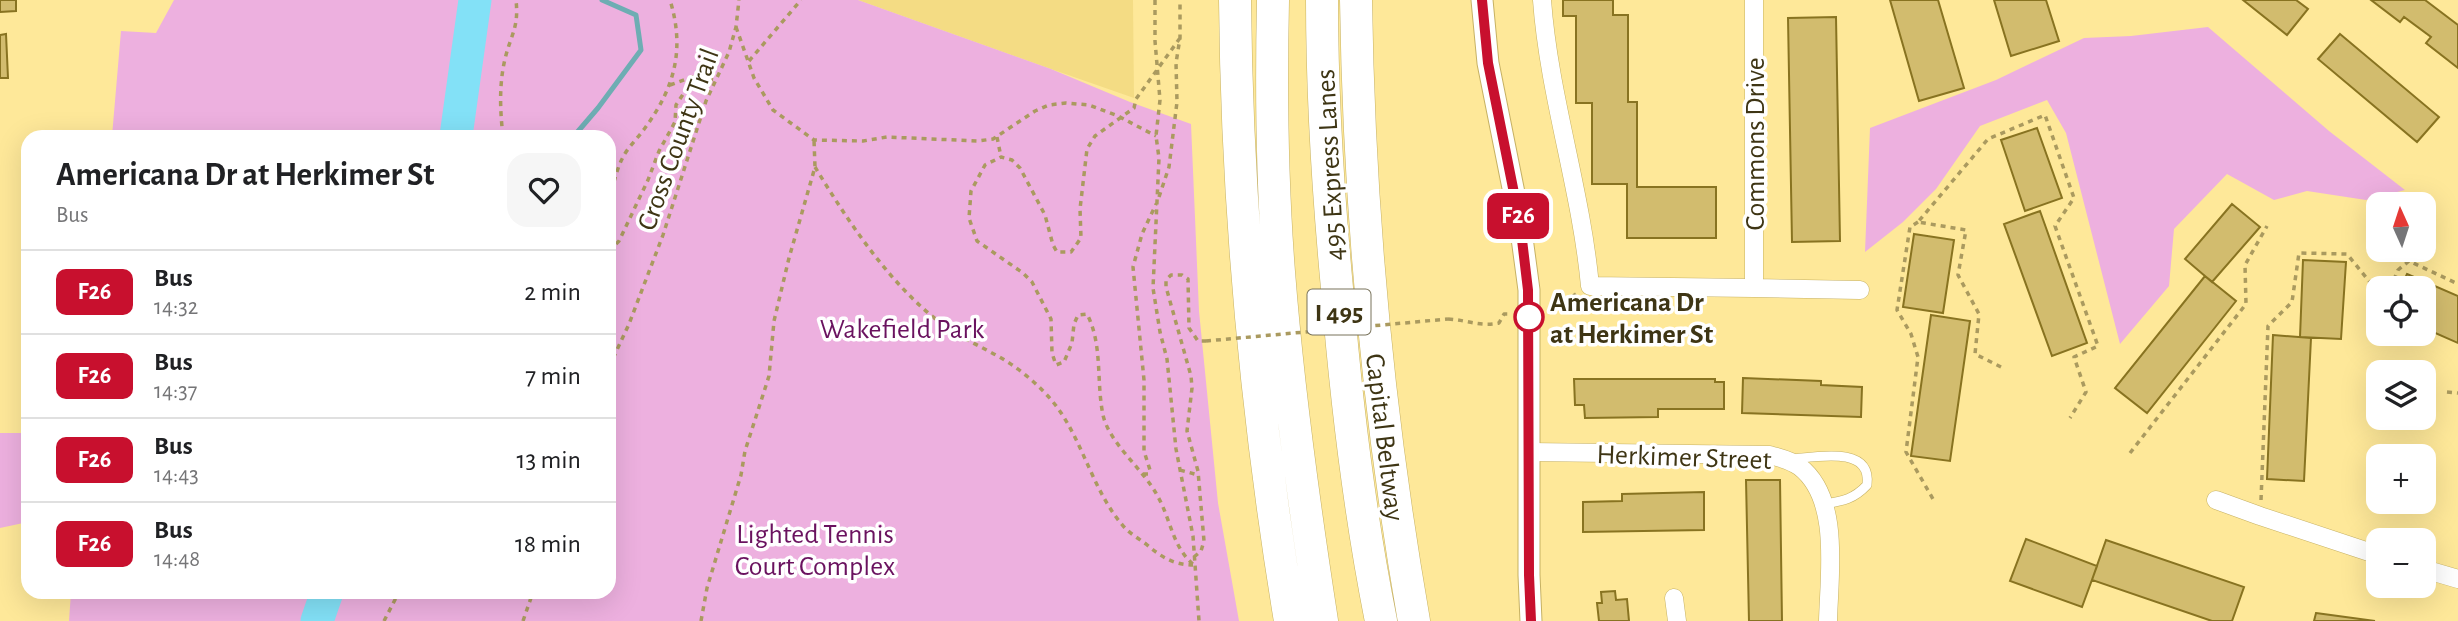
<!DOCTYPE html>
<html lang="en">
<head>
<meta charset="utf-8">
<style>
  :root { --surface:#fff; --page:#f6f6f6; --text:#202124; --muted:#757577; --line:#e0e0e0 }
  body { margin:0; font-family:"Alegreya Sans",sans-serif; background:var(--page); color:var(--text); height:100vh; display:flex; flex-direction:column; font-size:26px; white-space:nowrap }
  * { box-sizing:border-box; margin:0 }
  p { font-size:23px; color:var(--muted) }
  .icon { flex:none; width:38px; height:38px; fill:none; stroke:currentColor; stroke-width:2; stroke-linecap:round; stroke-linejoin:round }
  .map { position:relative; flex:1; overflow:hidden }
  .side { position:absolute; left:21px; top:130px; width:595px; height:469px; display:flex; flex-direction:column; background:var(--surface); border-radius:21px; box-shadow:0 7px 28px #0002 }
  .side>* { flex:none }
  .badge { padding:0 14px; border-radius:10px; font-size:24px; line-height:46px }
  .needle { width:46px; rotate:357deg }
  .controls { position:absolute; left:2366px; top:192px; display:grid; gap:14px }
  .controls a { display:grid; place-items:center; width:70px; height:70px; border-radius:14px; background:var(--surface); box-shadow:0 7px 28px #0002; font-size:35px }
  .map>.badge { position:absolute; translate:-50% -50%; box-shadow:0 0 0 4px #fff }
  .round { display:grid; place-items:center; flex:none; width:74px; height:74px; border-radius:21px; background:var(--page) }
  .headline { display:flex; align-items:center; justify-content:space-between; height:119px; padding:0 35px }
  h1 { font-size:33px; font-weight:700; line-height:52px }
  ul { padding:0; list-style:none }
  li { display:flex; align-items:center; gap:21px; height:84px; padding:0 35px; border-top:2px solid var(--line) }
  li div { flex:1 }
  li b { display:block; font-size:26px }
  li em { font-style:normal }
  li .badge { min-width:77px; font-weight:700; text-align:center }
  .map>svg:first-child { display:block }
</style>
</head>
<body>
<div class="map">
<svg width="2458" height="621" viewBox="0 0 2458 621">
  <rect width="100%" height="100%" fill="#fee899"/>
  <path fill="#f4dc84" d="M858,0H1133L1134,98L1051,69Z"/>
  <path fill="#edb0df" d="M174,0H858L1051,69L1130,102L1191,124L1199,311L1218,503L1239,621H69L71,592H609V136H112L121,31L156,33Z
    M2208,27L2329,131L2405,190L2366,200L2307,191L2274,200L2227,174L2174,229L2169,286L2120,344L2066,133L2047,100L1980,126L1936,189L1903,222L1865,252L1870,128L1996,80L2084,38L2131,36Z
    M0,433H28V522L0,528Z"/>
  <g fill="none" stroke-linecap="round" stroke-linejoin="round">
    <path stroke="#6eadb3" stroke-width="5" d="M574,136L598,108L641,50L636,15L602,0"/>
    <path stroke="#83e1f7" stroke-width="33" d="M456,136L475,0
      M317,621L327,592"/>
  </g>
  <path fill="#d2bc6e" stroke="#887321" stroke-width="2" d="M0,0H16V11L0,12Z
    M1563,0H1613V15H1628V102H1637V187H1716V238H1627V184H1592V103H1576V16H1563Z
    M1890,0H1938L1964,88L1919,101Z
    M1994,0H2046L2059,41L2011,56Z
    M2243,0H2296L2308,9L2287,35Z
    M2371,0H2425L2458,25V68L2426,43L2431,37L2404,17L2400,22Z
    M1836,17L1840,241L1792,242L1788,18Z
    M6,34L8,78H0V35Z
    M2340,34L2439,117L2417,142L2318,59Z
    M2037,128L2062,198L2025,211L2001,140Z
    M2232,204L2260,227L2212,282L2185,259Z
    M2040,211L2087,343L2052,356L2004,224Z
    M1914,234L1954,240L1943,313L1903,307Z
    M2303,260L2346,262L2341,339L2300,337Z
    M2407,274L2458,296V343L2424,328V289H2400Z
    M2205,276L2236,301L2147,413L2115,388Z
    M1931,315L1970,321L1950,461L1911,456Z
    M2273,335L2311,338L2304,481L2267,479Z
    M1743,378L1821,381V385L1862,387L1861,417L1742,413Z
    M1574,379H1715V382H1724V409H1658V417L1585,418L1584,405H1575Z
    M1746,480H1780L1782,621H1749Z
    M1704,492V530L1583,532V502L1622,501V494Z
    M2026,539L2097,566L2082,607L2010,581Z
    M2106,540L2244,587L2232,621H2212L2092,580Z
    M1615,591L1616,600L1627,599L1629,621H1599L1597,603H1602L1601,592Z
    M2316,613L2375,621H2314Z"/>
  <g fill="none" stroke-linecap="round" stroke-linejoin="round">
    <defs>
      <path id="service" d="M1792,459C1816,457 1872,445 1867,485C1854,499 1843,501 1825,504"/>
      <path id="minor" d="M1542,0C1549,96 1581,189 1590,286L1754,288
        M1754,0V288L1860,290
        M1529,452L1770,455C1780,458 1791,460 1800,467C1841,499 1829,575 1828,621
        M2216,500L2260,516L2378,555
        M2424,569L2458,579
        M1674,598L1677,621"/>
      <path id="tertiary" d="M1482,0L1488,63L1520,223L1529,290V575L1531,621"/>
      <path id="motorway" d="M1235,0C1237,208 1256,415 1290,621
        M1273,0C1271,90 1272,182 1279,272C1288,389 1304,505 1322,621
        M1322,0C1322,96 1328,192 1337,288C1346,400 1359,511 1381,621
        M1356,0C1359,209 1378,416 1414,621"/>
    </defs>
    <use href="#service" stroke="#c6b163" stroke-width="10"/>
    <use href="#minor" stroke="#c6b163" stroke-width="19"/>
    <use href="#tertiary" stroke="#c6b163" stroke-width="23"/>
    <use href="#motorway" stroke="#c6b163" stroke-width="33"/>
    <path stroke="#aa9a5f" stroke-width="3.5" stroke-dasharray="5 5" stroke-linecap="butt" d="M1155,0V41L1160,100L1156,136L1159,158L1153,288L1160,332L1167,359L1176,449L1193,536L1199,621
      M736,27L754,78L773,110L814,140L863,141L887,137L978,141L993,139L1035,111L1049,105L1066,103L1089,105L1118,116L1156,136
      M1180,38L1136,99L1134,108L1095,136L1087,149L1080,209L1081,238L1071,252H1057L1053,245L1045,215L1020,168L1012,160L1001,157L985,165L971,191L969,218L977,241L1023,273L1032,282L1051,319L1052,353L1056,365L1064,362L1072,343L1074,324L1078,315L1087,314C1103,345 1096,381 1103,415C1109,443 1143,469 1157,495C1171,519 1172,547 1194,565
      M749,61L801,0
      M670,85L695,76L715,80
      M503,136C500,111 499,84 505,59C511,34 519,28 516,0
      M997,137L1001,157
      M815,167C849,223 892,288 946,327C960,337 976,344 992,353C1016,365 1041,386 1057,407C1084,444 1094,494 1125,528C1131,534 1139,539 1146,544C1160,556 1173,565 1193,565
      M1159,197L1169,167L1177,102L1176,63L1180,38V0
      M609,201C613,187 616,171 622,159C627,148 638,138 645,128C675,87 685,49 670,0
      M1918,222L1910,227L1897,310L1911,334L1918,357L1906,452L1933,499
      M609,251L619,241L648,180L659,151L675,122L676,105L695,76
      M2390,289L2398,270L2409,261L2458,284
      M1548,313L1576,294
      M1448,319C1467,320 1480,327 1499,323L1504,314H1510
      M2373,333L2378,318
      M609,367L629,324L663,235L706,101L729,52L736,27L739,0
      M2001,367L1975,354L1979,314L1958,275L1966,230L1918,222L1988,139L2045,115L2074,198L2055,226L2098,346L2074,357L2086,392L2070,418
      M2447,392L2458,393
      M2130,453L2246,304L2245,265L2267,226
      M1180,470L1198,475
      M1143,474H1148L1150,470L1144,451V380L1133,267L1142,234L1156,204
      M2261,500L2268,326L2292,302L2299,253L2347,254L2378,292
      M1194,557L1201,551L1204,541L1198,471L1187,431L1192,388L1191,376L1166,287V280L1171,275H1182L1188,279L1189,328L1198,341H1206
      M384,621L399,592
      M523,621L533,592
      M701,621L707,588L741,475L745,451L769,376L774,321L789,258L815,167L814,140"/>
    <use href="#service" stroke="#fff" stroke-width="9"/>
    <use href="#minor" stroke="#fff" stroke-width="18"/>
    <use href="#tertiary" stroke="#fff" stroke-width="21"/>
    <use href="#motorway" stroke="#fff" stroke-width="32"/>
    <path stroke="#aa9a5f" stroke-width="3.5" stroke-dasharray="5 5" stroke-linecap="butt" d="M1206,341L1448,319"/>
  </g>
  <g fill="none" stroke-linecap="round" stroke-linejoin="round">
    <defs>
      <path id="line" d="M1482,0L1488,63L1520,223L1528,290L1529,575L1531,621"/>
    </defs>
    <use href="#line" stroke="#fff" stroke-width="16"/>
    <use href="#line" stroke="#c8102e" stroke-width="10"/>
  </g>
  <circle fill="#fff" stroke="#c8102e" stroke-width="3.5" cx="1529" cy="317" r="14"/>
  <g text-anchor="middle" stroke-width="7" stroke-linejoin="round" paint-order="stroke">
    <rect fill="#fff" stroke="#78725a" stroke-width="2" x="1307.5" y="289.5" width="63" height="45" rx="5"/>
    <g font-size="26" font-weight="bold" fill="#3e3514">
      <text x="1339" y="321">I 495</text>
    </g>
    <g font-size="28" fill="#3e3514" stroke="#fff">
      <text transform="translate(677 139) rotate(-70)" y="10">Cross County Trail</text>
      <text transform="translate(1754 144) rotate(-90)" y="10">Commons Drive</text>
      <text transform="translate(1329 165) rotate(-93)" y="10">495 Express Lanes</text>
      <text transform="translate(1386 437) rotate(83)" y="10">Capital Beltway</text>
      <text transform="translate(1684 456) rotate(2)" y="10">Herkimer Street</text>
    </g>
    <g font-size="28" font-weight="bold" fill="#3e3514" stroke="#fff" text-anchor="start">
      <text x="1550" y="311">Americana Dr<tspan x="1550" dy="32">at Herkimer St</tspan></text>
    </g>
    <g font-size="28" fill="#6a125f" stroke="#fff">
      <text x="902" y="338">Wakefield Park</text>
      <text x="815" y="543">Lighted Tennis<tspan x="815" dy="32">Court Complex</tspan></text>
    </g>
  </g>
</svg>
<div class="controls">
<a><svg class="needle" viewBox="-14 -14 28 28"><path d="M0-13l5 13h-10z" fill="#e53935"/><path d="M0 13l5-13h-10z" fill="#757577"/></svg></a>
<a><svg class="icon" aria-label="locate" viewBox="0 0 24 24"><circle cx="12" cy="12" r="6"/><path d="M12 2v4M12 18v4M2 12h4M18 12h4"/></svg></a>
<a><svg class="icon" aria-label="layers" viewBox="0 0 24 24"><path d="M12 4l9 5-9 5-9-5zM3 14l9 5 9-5"/></svg></a>
<a>+</a>
<a>−</a>
</div>
<b class="badge" style="left:1518px;top:216px;background:#c8102e;color:#fff">F26</b>
<section class="side">
<div class="headline"><div><h1>Americana Dr at Herkimer St</h1><p>Bus</p></div><a class="round"><svg class="icon" aria-label="heart" viewBox="0 0 24 24"><path d="M12 20l-8-8c-3-5 5-10 8-4 3-6 11-1 8 4z"/></svg></a></div>
<ul>
<li><span class="badge" style="background:#c8102e;color:#fff">F26</span><div><b>Bus</b><p>14:32</p></div><em>2 min</em></li>
<li><span class="badge" style="background:#c8102e;color:#fff">F26</span><div><b>Bus</b><p>14:37</p></div><em>7 min</em></li>
<li><span class="badge" style="background:#c8102e;color:#fff">F26</span><div><b>Bus</b><p>14:43</p></div><em>13 min</em></li>
<li><span class="badge" style="background:#c8102e;color:#fff">F26</span><div><b>Bus</b><p>14:48</p></div><em>18 min</em></li>
</ul>
</section>
</div>
</body>
</html>
